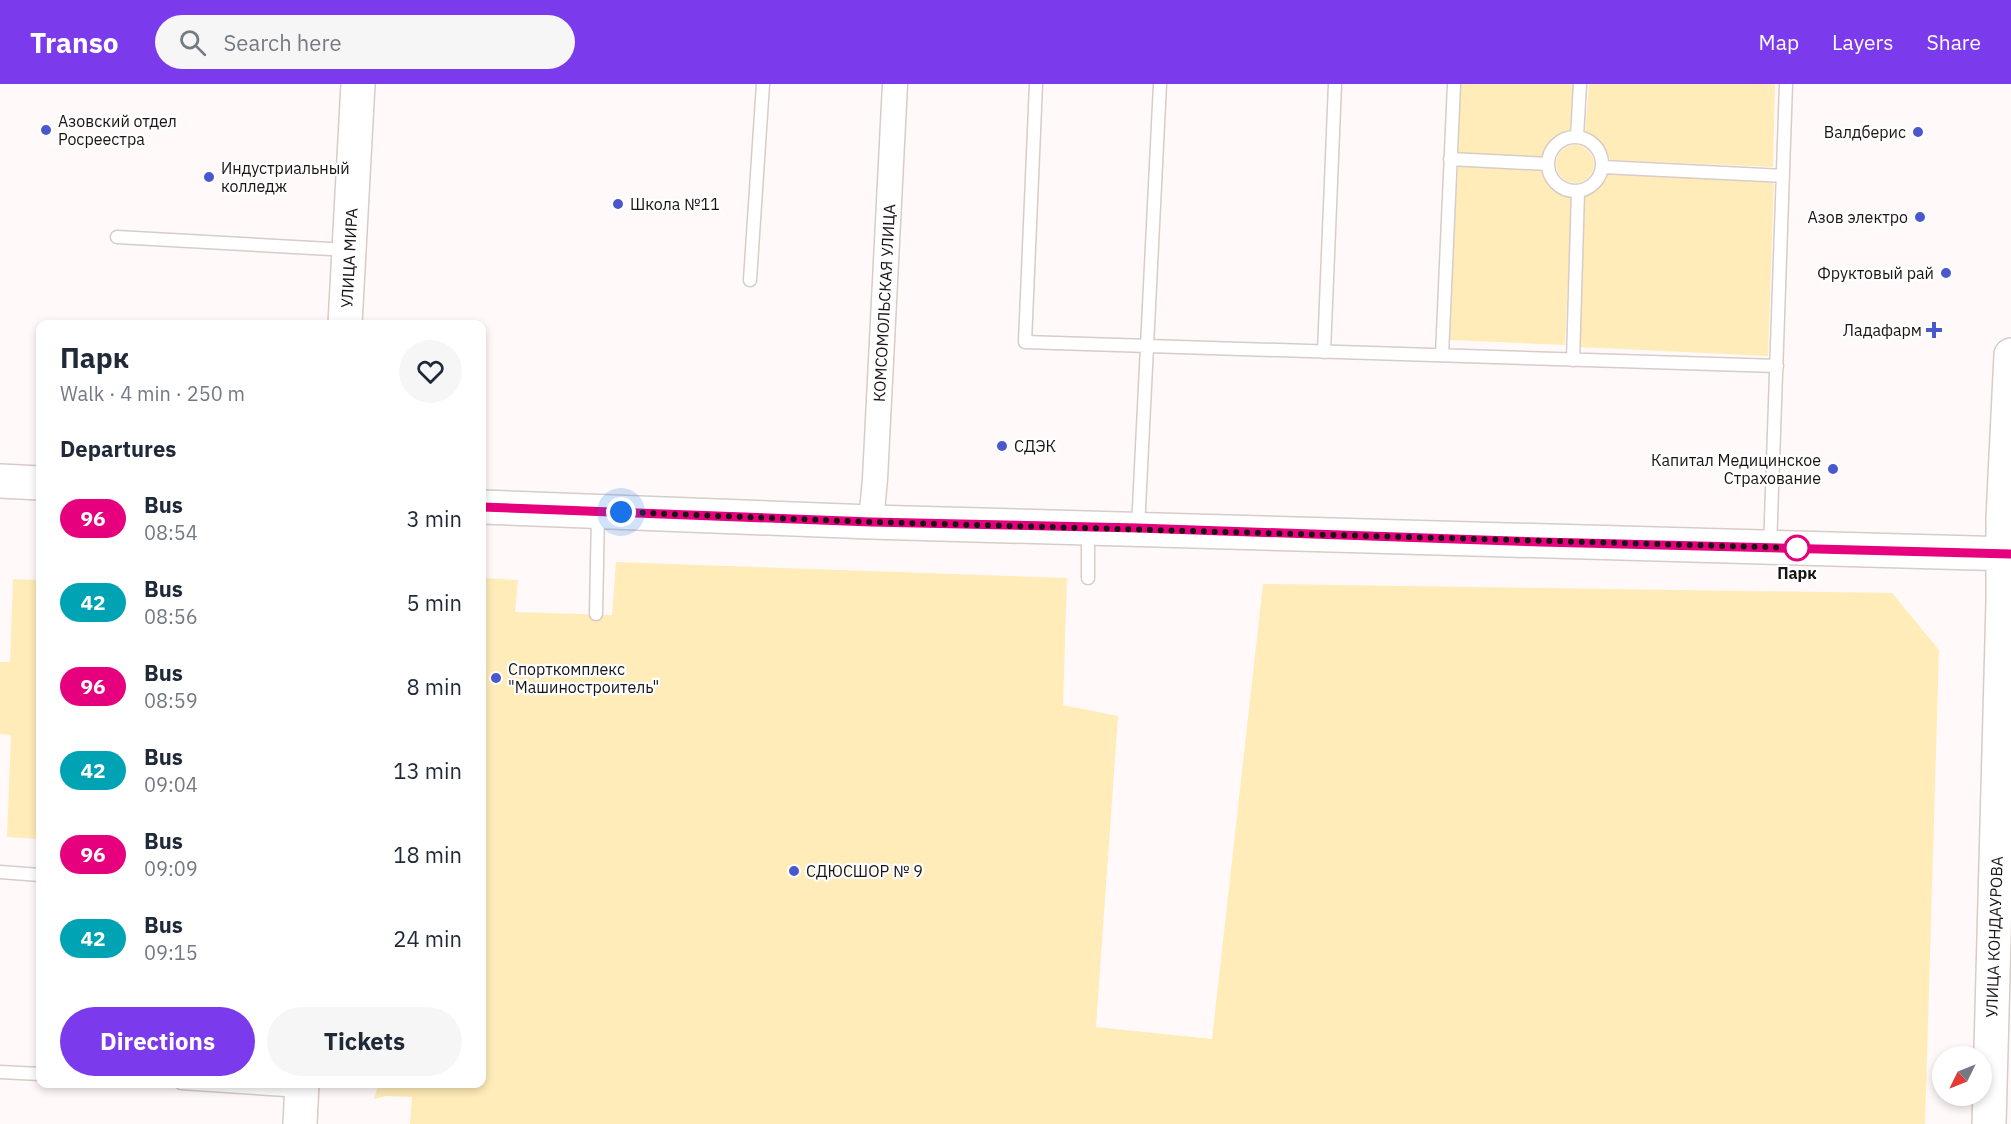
<!DOCTYPE html>
<html lang="en">
<head>
<meta charset="utf-8">
<style>
  :root { --surface:#fff; --page:#f6f6f7; --text:#1f2937; --muted:#747a83; --accent:#7c3aed }
  body { margin:0; font-family:"IBM Plex Sans",sans-serif; background:var(--page); color:var(--text); height:100vh; display:flex; flex-direction:column; font-size:22px; white-space:nowrap }
  * { box-sizing:border-box; margin:0 }
  p { font-size:20px; color:var(--muted) }
  .icon { flex:none; width:33px; height:33px; fill:none; stroke:currentColor; stroke-width:2; stroke-linecap:round; stroke-linejoin:round }
  .map { position:relative; flex:1; overflow:hidden }
  .drawer { position:absolute; left:36px; top:236px; width:450px; height:768px; display:flex; flex-direction:column; background:var(--surface); border-radius:12px; box-shadow:0 3px 9px #0003 }
  .drawer>* { flex:none }
  .badge { padding:0 12px; border-radius:20px; font-size:21px; line-height:39px }
  .needle { width:39px; rotate:227deg }
  .controls { position:absolute; left:1932px; top:962px; display:grid; gap:12px }
  .controls a { display:grid; place-items:center; width:60px; height:60px; border-radius:50%; background:var(--surface); box-shadow:0 3px 9px #0003; font-size:30px }
  .you { position:absolute; width:30px; height:30px; margin:-15px; border:4px solid #fff; border-radius:50%; background:#1a73e8; box-shadow:0 0 0 9px #1a73e833 }
  .map>.badge { position:absolute; translate:-50% -50%; box-shadow:0 0 0 3px #fff }
  h2 { padding:0 24px; font-size:22px; line-height:54px }
  .round { display:grid; place-items:center; flex:none; width:63px; height:63px; border-radius:32px; background:var(--page) }
  .summary { display:flex; align-items:center; justify-content:space-between; height:102px; padding:0 24px }
  h1 { font-size:28px; font-weight:700; line-height:45px }
  .cta { display:flex; gap:12px; margin-top:auto; padding:12px 24px }
  .cta a { flex:1; height:69px; border-radius:36px; background:var(--accent); color:#fff; font-size:24px; font-weight:700; line-height:69px; text-align:center }
  .cta a+a { background:var(--page); color:var(--text) }
  ul { padding:0; list-style:none }
  li { display:flex; align-items:center; gap:18px; height:84px; padding:0 24px }
  li div { flex:1 }
  li b { display:block; font-size:22px }
  li em { font-style:normal }
  li .badge { min-width:66px; font-weight:700; text-align:center }
  header { display:flex; align-items:center; gap:36px; box-sizing:border-box; height:84px; padding:0 30px; background:var(--accent); color:#fff }
  header strong { font-size:28px }
  nav { display:flex; gap:33px; margin-inline-start:auto; font-size:21px }
  .search { width:420px; height:54px; background:var(--page); display:flex; align-items:center; gap:15px; box-sizing:border-box; padding:0 21px; border-radius:33px; color:var(--muted); font-size:22px }
  .map>svg:first-child { display:block }
</style>
</head>
<body>
<header>
<strong>Transo</strong>
<div class="search"><svg class="icon" aria-label="search" viewBox="0 0 24 24"><circle cx="10" cy="10" r="6"/><path d="M15 15l6 6"/></svg>Search here</div>
<nav><a>Map</a><a>Layers</a><a>Share</a></nav>
</header>
<div class="map">
<svg width="2011" height="1040" viewBox="0 0 2011 1040">
  <rect width="100%" height="100%" fill="#fffaf9"/>
  <path fill="#ffecb8" d="M1461,0H1573L1570,47C1556,53 1547,59 1543,73L1458,69Z
    M1589,0H1775L1773,83L1610,76C1606,61 1600,54 1585,49Z
    M1556 80a19 19 0 1 1 38 0a19 19 0 1 1-38 0Z
    M1458,82L1543,87C1550,101 1556,109 1572,113L1565,261L1449,256Z
    M1606,89L1774,99L1768,272L1579,263L1585,112L1598,102Z
    M616,478L1067,494L1063,621L1118,632L1096,943L1212,955L1263,500L1892,509L1939,566L1925,1040H410L412,1013L385,1012L374,1015L379,999H482V494L518,496L515,528L612,531Z
    M13,495L40,496V755L7,753L11,651L0,650V578H10Z"/>
  <g fill="none" stroke-linecap="round" stroke-linejoin="round">
    <defs>
      <path id="lane" d="M1036,0L1025,258L1777,282
        M1548 80a27 27 0 1 1 54 0a27 27 0 1 1-54 0Z
        M1577,53L1580,0
        M1450,75L1548,80
        M1603,83L1783,92
        M117,153L348,166
        M750,196L763,0
        M1324,268L1335,0
        M1442,271L1454,0
        M1573,276L1578,107
        M1138,444L1160,0
        M1770,464L1786,0
        M1088,494V444
        M596,530L598,429
        M0,788L40,791
        M0,988L40,990
        M181,999L301,1007"/>
      <path id="street" d="M871,438L875,395L895,0"/>
      <path id="secondary" d="M345,240L358,0
        M0,397L40,399
        M482,423L871,438L2011,470
        M300,1040L302,999
        M1989,1040L2003,518V434L2011,271"/>
    </defs>
    <use href="#lane" stroke="#d7ccc8" stroke-width="15"/>
    <use href="#street" stroke="#d7ccc8" stroke-width="27"/>
    <use href="#secondary" stroke="#d7ccc8" stroke-width="36"/>
    <use href="#lane" stroke="#fff" stroke-width="12"/>
    <use href="#street" stroke="#fff" stroke-width="24"/>
    <use href="#secondary" stroke="#fff" stroke-width="33"/>
  </g>
  <g fill="none" stroke-linecap="round" stroke-linejoin="round">
    <defs>
      <path id="line" d="M482,423L871,438L1138,444L1541,458L2011,470"/>
    </defs>
    <use href="#line" stroke="#fff" stroke-width="14"/>
    <use href="#line" stroke="#e6007e" stroke-width="9"/>
    <path stroke="#191514" stroke-width="6" stroke-dasharray="0 10.8" d="M621,428L871,438L1797,464"/>
  </g>
  <g fill="#4958cd" stroke="#fff" stroke-width="2">
    <circle cx="46" cy="46" r="6"/>
    <circle cx="1918" cy="48" r="6"/>
    <circle cx="209" cy="93" r="6"/>
    <circle cx="618" cy="120" r="6"/>
    <circle cx="1920" cy="133" r="6"/>
    <circle cx="1946" cy="189" r="6"/>
    <path d="M1931 237h6v6h6v6h-6v6h-6v-6h-6v-6h6z"/>
    <circle cx="1002" cy="362" r="6"/>
    <circle cx="1833" cy="385" r="6"/>
    <circle cx="496" cy="594" r="6"/>
    <circle cx="794" cy="787" r="6"/>
  </g>
  <circle fill="#fff" stroke="#e6007e" stroke-width="3" cx="1797" cy="464" r="12"/>
  <g text-anchor="middle" stroke-width="4.5" stroke-linejoin="round" paint-order="stroke">
    <g font-size="16" fill="#191514" stroke="#fff" text-anchor="start">
      <text x="58" y="43">Азовский отдел<tspan x="58" dy="18">Росреестра</tspan></text>
      <text x="1906" y="54" text-anchor="end">Валдберис</text>
      <text x="221" y="90">Индустриальный<tspan x="221" dy="18">колледж</tspan></text>
      <text x="630" y="126">Школа №11</text>
      <text x="1908" y="139" text-anchor="end">Азов электро</text>
      <text x="1934" y="195" text-anchor="end">Фруктовый рай</text>
      <text x="1922" y="252" text-anchor="end">Ладафарм</text>
      <text x="1014" y="368">СДЭК</text>
      <text x="1821" y="382" text-anchor="end">Капитал Медицинское<tspan x="1821" dy="18">Страхование</tspan></text>
      <text x="508" y="591">Спорткомплекс<tspan x="508" dy="18">"Машиностроитель"</tspan></text>
      <text x="806" y="793">СДЮСШОР № 9</text>
    </g>
    <g font-size="16" fill="#191514" stroke="#fff">
      <text transform="translate(349 174) rotate(-87)" y="6">УЛИЦА МИРА</text>
      <text transform="translate(884 219) rotate(-87)" y="6">КОМСОМОЛЬСКАЯ УЛИЦА</text>
      <text transform="translate(1994 853) rotate(-88)" y="6">УЛИЦА КОНДАУРОВА</text>
    </g>
    <g font-size="16" font-weight="bold" fill="#191514" stroke="#fff">
      <text x="1797" y="495">Парк</text>
    </g>
  </g>
</svg>
<div class="controls">
<a><svg class="needle" viewBox="-14 -14 28 28"><path d="M0-13l5 13h-10z" fill="#e53935"/><path d="M0 13l5-13h-10z" fill="#747a83"/></svg></a>
</div>
<div class="you" style="left:621px;top:428px"></div>
<section class="drawer">
<div class="summary"><div><h1>Парк</h1><p>Walk · 4 min · 250 m</p></div><a class="round"><svg class="icon" aria-label="heart" viewBox="0 0 24 24"><path d="M12 20l-8-8c-3-5 5-10 8-4 3-6 11-1 8 4z"/></svg></a></div>
<h2>Departures</h2>
<ul>
<li><span class="badge" style="background:#e6007e;color:#fff">96</span><div><b>Bus</b><p>08:54</p></div><em>3 min</em></li>
<li><span class="badge" style="background:#00a3b4;color:#fff">42</span><div><b>Bus</b><p>08:56</p></div><em>5 min</em></li>
<li><span class="badge" style="background:#e6007e;color:#fff">96</span><div><b>Bus</b><p>08:59</p></div><em>8 min</em></li>
<li><span class="badge" style="background:#00a3b4;color:#fff">42</span><div><b>Bus</b><p>09:04</p></div><em>13 min</em></li>
<li><span class="badge" style="background:#e6007e;color:#fff">96</span><div><b>Bus</b><p>09:09</p></div><em>18 min</em></li>
<li><span class="badge" style="background:#00a3b4;color:#fff">42</span><div><b>Bus</b><p>09:15</p></div><em>24 min</em></li>
</ul>
<div class="cta"><a>Directions</a><a>Tickets</a></div>
</section>
</div>
</body>
</html>
